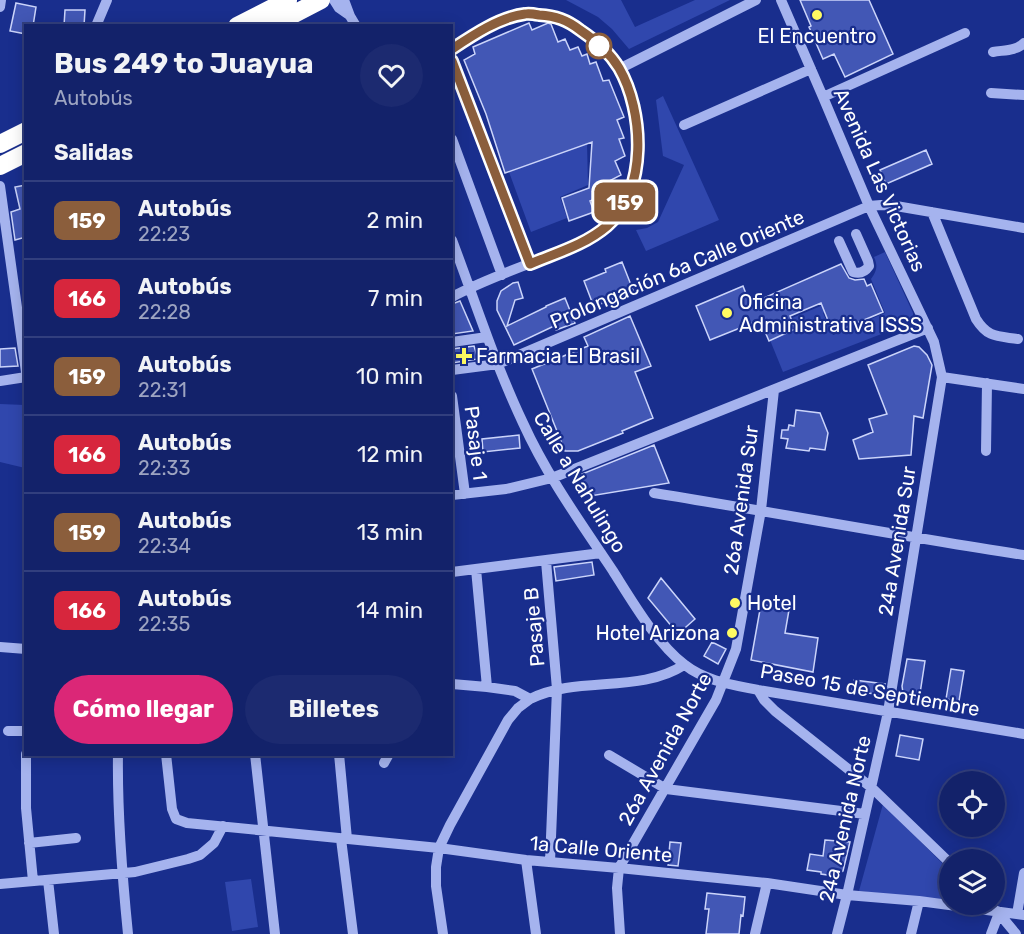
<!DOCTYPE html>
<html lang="es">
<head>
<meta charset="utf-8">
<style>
  :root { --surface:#13226a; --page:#1c2a70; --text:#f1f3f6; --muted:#9da4c1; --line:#323f7e; --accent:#db2777 }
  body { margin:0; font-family:Rubik,sans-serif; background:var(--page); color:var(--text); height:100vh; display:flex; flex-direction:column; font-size:22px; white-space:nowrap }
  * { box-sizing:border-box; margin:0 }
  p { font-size:20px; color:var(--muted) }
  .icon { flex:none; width:33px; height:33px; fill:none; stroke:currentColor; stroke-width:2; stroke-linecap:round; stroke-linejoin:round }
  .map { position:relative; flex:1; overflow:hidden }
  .drawer { position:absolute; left:24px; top:24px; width:429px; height:732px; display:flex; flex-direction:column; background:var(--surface); border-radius:0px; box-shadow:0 3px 15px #0003,0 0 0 2px var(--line) }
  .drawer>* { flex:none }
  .badge { padding:0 12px; border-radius:9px; font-size:21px; line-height:39px }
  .fabs { position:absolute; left:939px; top:771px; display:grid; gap:12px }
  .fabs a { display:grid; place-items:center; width:66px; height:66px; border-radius:50%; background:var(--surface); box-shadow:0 3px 15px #0003,0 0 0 2px var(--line); font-size:30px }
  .map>.badge { position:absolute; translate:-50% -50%; box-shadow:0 0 0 3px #fff }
  h2 { padding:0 30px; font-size:22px; line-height:54px }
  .round { display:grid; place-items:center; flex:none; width:63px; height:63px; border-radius:32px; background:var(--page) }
  .head { display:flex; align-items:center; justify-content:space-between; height:102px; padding:0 30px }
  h1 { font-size:28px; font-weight:700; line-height:45px }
  .primary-button { display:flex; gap:12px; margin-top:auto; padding:12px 30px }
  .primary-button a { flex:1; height:69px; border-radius:36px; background:var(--accent); color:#fff; font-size:24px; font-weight:700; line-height:69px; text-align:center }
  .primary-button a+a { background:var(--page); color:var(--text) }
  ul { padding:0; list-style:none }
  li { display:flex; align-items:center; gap:18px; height:78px; padding:0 30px; border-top:2px solid var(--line) }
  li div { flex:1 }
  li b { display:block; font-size:22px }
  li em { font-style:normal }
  li .badge { min-width:66px; font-weight:700; text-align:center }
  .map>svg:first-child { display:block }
</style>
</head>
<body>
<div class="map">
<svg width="1024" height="934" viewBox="0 0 1024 934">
  <rect width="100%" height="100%" fill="#192e8d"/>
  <path fill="#3047ad" d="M566,0H621L635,27L695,0H730L629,49L612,29L598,17Z
    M663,96L719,220L646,251L636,230L647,228L658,222L684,165L663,156L656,100Z
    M587,143L588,185L560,197L567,218L531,232L509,172Z
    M885,252L913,313V319L910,323L783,372L770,340L797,329L792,318L828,303L830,310L823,313L833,335L885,313L871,279C877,271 878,266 874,257Z
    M0,404L25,405V468L0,462Z
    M883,804L949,870V901L859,891Z
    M251,879L258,927L232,931L225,882Z"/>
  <path fill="#4257b5" stroke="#cbd4fa" stroke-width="1.5" d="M800,0H869L893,54L845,77L834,54L823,59L809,27L811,26Z
    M16,3L36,7L33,26H26V34L10,31Z
    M65,10H85L84,26H64Z
    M529,23L532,30L548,23L551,24L558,42L565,39L570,50L578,47L582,56L587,54L590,64L596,62L603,81L609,80L624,117L617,120L624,138L619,139L625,156L615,161L621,175L609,181L613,192L590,201L594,212L569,221L562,198L589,188L592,142L505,173L486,114L464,60L475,54L473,47Z
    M926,150L932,164L886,184L880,170Z
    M26,185V237L15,240L11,212L20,209L15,187Z
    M622,262L633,290L594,307L584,281L606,272L605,269Z
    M841,264L849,278L855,280L864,279L867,286L871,284L883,312L833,333L821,303L790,316L795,329L769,341L760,320L710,340L696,306L743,286L750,304Z
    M518,282L523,298L515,300L507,326L546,307V306L565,298L575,323L556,330L554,326L514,345L497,310V301L501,291L513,283Z
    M460,301L473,331L452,334V304Z
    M630,316L651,366L635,372L653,418L622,431L623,433L578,451H565L532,369L588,346L584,337Z
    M474,346L478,359L452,363V349Z
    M914,346L919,347L927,355L932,365L923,418L914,416L911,455L859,459L853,440L873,432L869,419L887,414L868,365Z
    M15,348L18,366L0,367V349Z
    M796,410L820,413L828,433L825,450L810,448L809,451L786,448L788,439L781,438L782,430H788L789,425L794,426Z
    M519,435L520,448L483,452L482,439Z
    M654,445L669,483L590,496L582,488L580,482L582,474Z
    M592,562L594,575L556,581L554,567Z
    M661,578L695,619L678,634L648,598Z
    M761,604L789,610L785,633L818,638L813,672L751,660Z
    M712,642L726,649L718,664L704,656Z
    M907,659L925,661L919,700L907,698L903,693L902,686Z
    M951,669L964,671L959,701L946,699Z
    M854,680L885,684L883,695L852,691Z
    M900,735L923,739L919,760L896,756Z
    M825,840L850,842L843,871L834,876L821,874V872L807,870L810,854L823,856Z
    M670,842L681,843L678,866L668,865Z
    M707,893L745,897L743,916L741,915L739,934H706L709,909H705Z"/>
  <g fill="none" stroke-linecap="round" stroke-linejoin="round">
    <path stroke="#a5b3ee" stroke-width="10" d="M334,0L339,8L349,15
      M344,0L350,16L356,26
      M781,0L823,97L869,206L934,342L942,377L888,712L847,895L837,934
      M0,7L1,0
      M96,26L107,0
      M452,49C473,35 499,17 525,14C544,11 565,19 580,30C594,40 609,53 619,68C645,110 647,190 608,225C589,242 563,251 539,260C510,271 480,282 452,297
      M993,52C1004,50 1016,51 1024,43
      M452,61L530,264
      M619,69L756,0
      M991,93L1024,95
      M823,97L965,33
      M684,125L811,69
      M452,139L502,275
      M0,186L26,372
      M932,212L976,319C988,338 997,336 1018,339
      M452,240C475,301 495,364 523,423C547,476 581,523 613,571C632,601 657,644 685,665C705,681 734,685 758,690L1024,734
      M839,241L853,272C860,274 865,272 869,266L868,261L856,234
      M452,342L487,337
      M452,370L498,364L869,206L881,205L896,206L1024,228
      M942,377L1024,389
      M0,381L26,377
      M452,396L465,494
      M986,451L987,383
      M654,493C778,513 900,536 1024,555
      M452,495L506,489L552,478L928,328
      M546,561L557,689L550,862
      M476,569L487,687
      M452,572L601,553
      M0,647L26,649
      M452,684L487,687L515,691L530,699C578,675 639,694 684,665
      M758,690L764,700L775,711L872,788L950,863
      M8,731H26
      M26,754V808L33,881
      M118,754C117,815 122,874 128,934
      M166,754L172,809L176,819L187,823L439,848L526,860L619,868L767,883L847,895L919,901L1024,915
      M255,754L275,934
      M339,754L347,839
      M609,755L666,789L865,814
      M384,763L389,754
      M341,839L353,934
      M29,843L76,838
      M526,860L536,934
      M48,880L54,934
      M0,884L135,872L188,859L200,855L214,843L223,826
      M997,911L1016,934
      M1017,914L1024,873
      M443,934L436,886V867L439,848L450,825L508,720L518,708L530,699
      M620,934L617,888L619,868L716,700L736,649L761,510L774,390
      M755,934L767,883
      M911,934L919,901
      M991,934L999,913"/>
    <path stroke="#fff" stroke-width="18" d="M237,26L288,0
      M271,26L321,0
      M0,144L26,131
      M0,166L26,153"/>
  </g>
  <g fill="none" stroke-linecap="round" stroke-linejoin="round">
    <defs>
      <path id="line" d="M452,49C473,35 500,17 525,14C529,13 534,14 539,15C556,16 567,20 580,30C595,40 610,53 619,68C644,111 648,191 607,226C585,245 556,253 530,264L452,61"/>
    </defs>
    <use href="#line" stroke="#fff" stroke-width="14"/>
    <use href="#line" stroke="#8b5e3c" stroke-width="9"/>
  </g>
  <g fill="#fffb62" stroke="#192e8d" stroke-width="2">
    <circle cx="817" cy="15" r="6"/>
    <circle cx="727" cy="313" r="6"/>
    <path d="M461 347h6v6h6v6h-6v6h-6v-6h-6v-6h6z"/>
    <circle cx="735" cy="603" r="6"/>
    <circle cx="732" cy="633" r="6"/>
  </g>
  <circle fill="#fff" stroke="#8b5e3c" stroke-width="3" cx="599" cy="46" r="12"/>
  <g text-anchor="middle" stroke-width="4.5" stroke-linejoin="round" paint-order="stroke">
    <g font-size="20" fill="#fff" stroke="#192e8d" text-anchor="start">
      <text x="817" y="43" text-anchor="middle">El Encuentro</text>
      <text x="739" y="309">Oficina<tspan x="739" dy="23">Administrativa ISSS</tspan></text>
      <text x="476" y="363">Farmacia El Brasil</text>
      <text x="747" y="610">Hotel</text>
      <text x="720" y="640" text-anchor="end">Hotel Arizona</text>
    </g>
    <g font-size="20" fill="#fff" stroke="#192e8d">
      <text transform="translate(880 180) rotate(66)" y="7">Avenida Las Victorias</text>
      <text transform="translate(677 269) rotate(-23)" y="7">Prolongación 6a Calle Oriente</text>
      <text transform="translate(476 443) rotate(83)" y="7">Pasaje 1</text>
      <text transform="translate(580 482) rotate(59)" y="7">Calle a Nahulingo</text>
      <text transform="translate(741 500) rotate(-82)" y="7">26a Avenida Sur</text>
      <text transform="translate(897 541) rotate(-81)" y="7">24a Avenida Sur</text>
      <text transform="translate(534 627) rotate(-95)" y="7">Pasaje B</text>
      <text transform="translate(870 690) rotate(10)" y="7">Paseo 15 de Septiembre</text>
      <text transform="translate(665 749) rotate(-61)" y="7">26a Avenida Norte</text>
      <text transform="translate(845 819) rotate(-77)" y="7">24a Avenida Norte</text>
      <text transform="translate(601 849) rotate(5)" y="7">1a Calle Oriente</text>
    </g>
  </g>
</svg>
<div class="fabs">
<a><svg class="icon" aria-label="locate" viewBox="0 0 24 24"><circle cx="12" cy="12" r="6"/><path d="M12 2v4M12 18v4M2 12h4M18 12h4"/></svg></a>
<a><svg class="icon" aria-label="layers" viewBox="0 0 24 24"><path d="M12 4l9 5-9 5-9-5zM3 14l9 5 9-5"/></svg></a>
</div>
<b class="badge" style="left:625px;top:202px;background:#8b5e3c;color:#fff">159</b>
<section class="drawer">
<div class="head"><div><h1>Bus 249 to Juayua</h1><p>Autobús</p></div><a class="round"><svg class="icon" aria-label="heart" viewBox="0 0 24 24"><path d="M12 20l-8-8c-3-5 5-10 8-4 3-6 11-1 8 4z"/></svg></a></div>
<h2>Salidas</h2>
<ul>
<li><span class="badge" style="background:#8b5e3c;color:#fff">159</span><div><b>Autobús</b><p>22:23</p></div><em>2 min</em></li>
<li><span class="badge" style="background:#d7263d;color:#fff">166</span><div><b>Autobús</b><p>22:28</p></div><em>7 min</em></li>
<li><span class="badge" style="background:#8b5e3c;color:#fff">159</span><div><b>Autobús</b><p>22:31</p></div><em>10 min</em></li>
<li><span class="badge" style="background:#d7263d;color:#fff">166</span><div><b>Autobús</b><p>22:33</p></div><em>12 min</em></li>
<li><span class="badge" style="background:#8b5e3c;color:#fff">159</span><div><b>Autobús</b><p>22:34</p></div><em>13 min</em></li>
<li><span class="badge" style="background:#d7263d;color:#fff">166</span><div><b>Autobús</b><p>22:35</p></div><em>14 min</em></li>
</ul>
<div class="primary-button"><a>Cómo llegar</a><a>Billetes</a></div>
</section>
</div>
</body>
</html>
